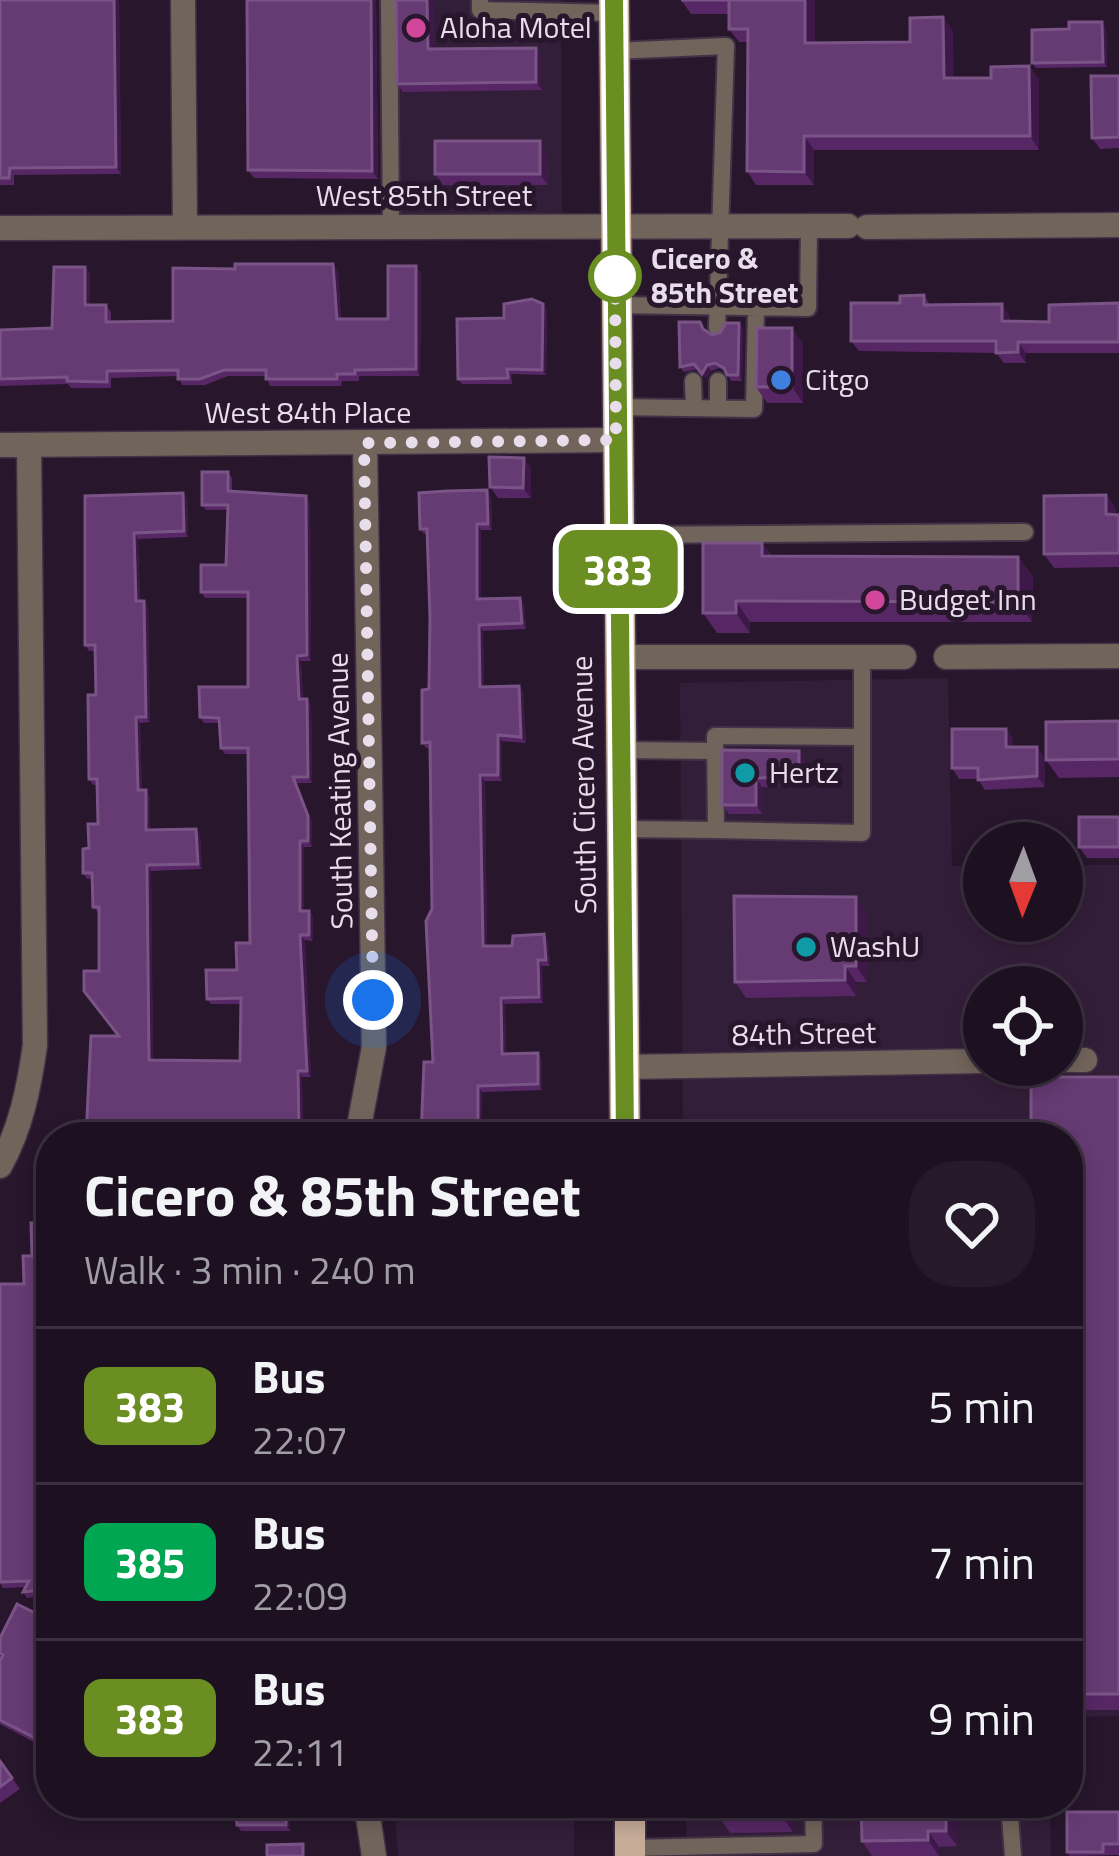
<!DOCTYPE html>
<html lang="en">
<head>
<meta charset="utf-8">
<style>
  :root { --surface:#1d1021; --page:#25192a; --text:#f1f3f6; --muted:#a09da5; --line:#3b303f }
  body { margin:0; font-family:"Titillium Web",sans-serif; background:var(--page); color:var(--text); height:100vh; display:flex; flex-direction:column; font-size:45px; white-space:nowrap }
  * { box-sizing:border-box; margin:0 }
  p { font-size:39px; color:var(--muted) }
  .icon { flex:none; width:66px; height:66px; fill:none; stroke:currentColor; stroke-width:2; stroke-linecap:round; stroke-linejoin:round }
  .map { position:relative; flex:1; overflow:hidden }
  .drawer { position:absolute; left:36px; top:1122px; width:1047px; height:696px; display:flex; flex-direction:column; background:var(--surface); border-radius:48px; box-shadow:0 6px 18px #0003,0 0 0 3px var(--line) }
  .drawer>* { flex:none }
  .badge { padding:0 24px; border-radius:18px; font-size:42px; line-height:78px }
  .needle { width:78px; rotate:181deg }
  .controls { position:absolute; left:963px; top:822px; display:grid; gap:24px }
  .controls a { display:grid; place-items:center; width:120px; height:120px; border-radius:50%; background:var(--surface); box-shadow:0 6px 18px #0003,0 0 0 3px var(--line); font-size:60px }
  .you { position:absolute; width:60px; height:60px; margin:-30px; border:9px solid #fff; border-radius:50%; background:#1a73e8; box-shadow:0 0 0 18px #1a73e833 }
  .map>.badge { position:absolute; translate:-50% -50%; box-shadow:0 0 0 6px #fff }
  .round { display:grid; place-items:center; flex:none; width:126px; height:126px; border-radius:48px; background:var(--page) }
  .headline { display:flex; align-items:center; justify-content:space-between; height:204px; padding:0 48px }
  h1 { font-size:57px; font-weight:700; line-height:90px }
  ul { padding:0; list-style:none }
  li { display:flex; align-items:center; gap:36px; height:156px; padding:0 48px; border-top:3px solid var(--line) }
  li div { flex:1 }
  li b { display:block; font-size:45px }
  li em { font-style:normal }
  li .badge { min-width:132px; font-weight:700; text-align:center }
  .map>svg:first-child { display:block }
</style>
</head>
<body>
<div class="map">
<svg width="1119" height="1856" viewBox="0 0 1119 1856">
  <rect width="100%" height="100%" fill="#27162c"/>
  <path fill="#331e39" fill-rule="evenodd" d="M387,0H561L562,228L389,231Z
    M948,678L952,866H984V921H1062V865H1119V1716L1068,1717V1137H683L680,683ZM984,987H1062V1065H984Z
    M394,1803H574V1856H398Z
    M686,1803H1050L1051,1856H687Z"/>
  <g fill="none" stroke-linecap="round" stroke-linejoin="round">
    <defs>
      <path id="service" d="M389,0L391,226
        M480,0V10L614,13
        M614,51L726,46L717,328
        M615,305L808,308L809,226
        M693,381L694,408
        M616,407L754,409L756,307
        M718,408V381
        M617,535L1025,532
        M862,657V737
        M715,736L862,737V833L716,830Z
        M620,750L716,751
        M621,829L716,830
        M1009,1803L1013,1856
        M630,1848L814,1844L813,1803"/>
      <path id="minor" d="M183,0L185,227
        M867,227L1119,225
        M0,228L848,226
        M0,445L616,440
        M619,657H904
        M946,657L1119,656
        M1062,1060H1085
        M624,1067L984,1061
        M357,1137L374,1047L365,443
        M0,1166C21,1128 29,1088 35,1045L29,445
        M366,1803L374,1856"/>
      <path id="primary" d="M614,0L625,1137
        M630,1803V1856"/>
    </defs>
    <use href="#service" stroke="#423247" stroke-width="20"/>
    <use href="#minor" stroke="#423247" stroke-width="27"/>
    <use href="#primary" stroke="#423247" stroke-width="33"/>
    <use href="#service" stroke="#71645b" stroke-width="16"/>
    <use href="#minor" stroke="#71645b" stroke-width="24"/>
    <use href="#primary" stroke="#c6ac99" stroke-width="30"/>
  </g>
  <path fill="#562764" d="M0,0H119L121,174L14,175V185H0Z
    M247,0H376L378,179L254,178L248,170Z
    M396,0H433L434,49L542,56V90L403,92L397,84Z
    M681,0H815V43L910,42L953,31V78H991L1029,66L1039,80V150H814V185H756L747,171L748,42H739L729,29V14H691Z
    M1106,28L1107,67L1036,68L1032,63Z
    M1119,76V148L1100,149L1092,138Z
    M547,152L548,185H443L435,174Z
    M333,264L338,271L341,319H388L421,273L420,376H359V381H342L341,386H270L266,376H228L205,385H182L178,376L111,378V388H71L68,384L0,386V330L52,328L85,267L90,273V305H106L111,312V322L173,321L235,269Z
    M924,295L930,305L1009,315L1010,321L1049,322L1119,303V353H1026V363H1004L996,353L859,351L851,341L900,303Z
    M543,304L547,310L546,375L511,374L512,384H462L458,379L504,318Z
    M700,322L705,331L712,335L743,328L742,381H731L726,372L719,368L711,371L706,379L698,369L684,372L680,367Z
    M792,328L803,344V403H767L756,387Z
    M531,468V498H498L490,487Z
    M228,472L232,478V492L306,496L310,502L311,661H301L303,699L311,705L312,783H297L312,822V847H304V911H309L313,916V941L305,940L311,1077H302L303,1137H86L119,1036L99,971V913L93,907V878L87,879L83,873L98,824L97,785H93L89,779L96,695L95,651H89L85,645V496L183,493L187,498L188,537L138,539L140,601L148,607L150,722L140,723L142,790L150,796V830L196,829L200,835L202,869L151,871L153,1060L240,1061L241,1004H211L207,999L237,970L250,943L248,754H225L221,748L220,723H204L200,717L248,687V598H205L201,592L226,565L227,510H206L202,505Z
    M1106,495L1116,509V515H1119V567L1054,568L1044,554Z
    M491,496L492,530H481V599L520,598L524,604L526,629L483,631L484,687L519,686L523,692L526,743L502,741V781H485L487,946H512L544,934L548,940L550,966H542L543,1003L505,1004L506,1054L542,1059V1090L482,1092L433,1062L430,748H426L422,743L429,689L430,617L428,534H424L420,529Z
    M762,543L772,556L1018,557L1033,577L1032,622H750V633H717L703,613Z
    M1119,721V777L1059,778L1046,760Z
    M1006,729L1013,739V747H1037L1044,758L1045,787L985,790L978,779H959L952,768Z
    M722,750L799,751L805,760V786L762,787V814H729L722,805Z
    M1119,817V858H1087L1079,847Z
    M867,913V982H856V996L746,998L735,982Z
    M1119,1077V1710H1068V1137Z
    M51,1222V1595L27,1598L23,1592L26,1587L3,1588L0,1583V1284H24L32,1256Z
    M51,1621V1746L43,1747L0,1724V1661L2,1658L0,1657V1638Z
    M0,1761L20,1789L0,1803Z
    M236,1803H290V1831H241L237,1825Z
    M793,1803V1832L730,1833L719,1817Z
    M957,1803V1846L939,1847V1856H872L862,1841Z
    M1119,1812V1855L1070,1856L1067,1852Z"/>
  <path fill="#3d1848" d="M114,0H119L121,174L116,167Z
    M371,0H376L378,179L372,171Z
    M427,0H433L434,57L428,49Z
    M805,0H815V57L805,43Z
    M943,17L953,31L954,91L944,78Z
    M1102,22L1106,28L1107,67L1103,62Z
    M536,48L542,56V90L536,82Z
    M1029,66L1039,80V150L1030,136Z
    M804,136L814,150V185L804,172Z
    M540,141L547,152L548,185L540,174Z
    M333,264L338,271L341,325L337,319Z
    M416,266L421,273L420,376L416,369Z
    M85,267L90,273V311L85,305Z
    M543,304L547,310L546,375L542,370Z
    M1002,304L1009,315L1010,332L1002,321Z
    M739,323L743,328L742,381L738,375Z
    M792,328L803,344V403L792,387Z
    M1018,342L1026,353V363L1018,352Z
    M707,365L711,371L706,379L702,374Z
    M524,458L531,468V498L523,488Z
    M487,490L491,496L492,530L488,524Z
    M183,493L187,498L188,537L184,531Z
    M1106,495L1116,509V528L1106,514Z
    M306,496L310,502L311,661L307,655Z
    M477,524L481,530V605L477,599Z
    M134,533L138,539L140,607L136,601Z
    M762,543L777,564L762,556Z
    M1018,557L1033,577L1032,622L1018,602Z
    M520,598L524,604L526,629L522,623Z
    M144,601L148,607L150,722L146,717Z
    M736,601L750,622V633L736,613Z
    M479,625L483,631L484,692L480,687Z
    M297,656L301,661L303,705L299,699Z
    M519,686L523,692L526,743L521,737Z
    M307,699L311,705L312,783L308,777Z
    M136,717L140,723L142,796L138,790Z
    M1006,729L1013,739V758L1006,747Z
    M498,735L502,741V781L498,775Z
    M1037,747L1044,758L1045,787L1037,776Z
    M799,751L805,760V786L799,777Z
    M480,775L485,781L487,951L483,946Z
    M293,777L312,822V847L308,841Z
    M756,778L762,787V814L756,805Z
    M146,790L150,796V835L146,830Z
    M196,829L200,835L202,869L198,864Z
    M300,841L304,847V916L300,911Z
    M147,865L151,871L153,1066L149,1060Z
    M856,897L867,913V982L856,966Z
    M309,911L313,916V941L309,935Z
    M544,934L548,940L550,966L546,960Z
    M300,935L305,940L311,1077L307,1071Z
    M538,960L542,966L543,1003L539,997Z
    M845,966L856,982V996L845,980Z
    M501,998L505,1004L506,1060L502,1054Z
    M538,1053L542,1059V1090L538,1084Z
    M298,1071L302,1077L303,1137L299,1133Z
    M478,1086L482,1092V1137H478Z
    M49,1272L51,1276V1321L49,1319Z
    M49,1355L51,1359V1434L49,1432Z
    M286,1803H290V1831L286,1825Z
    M782,1803H793V1832L782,1816Z
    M946,1803H957V1846L946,1831Z
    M928,1831L939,1847V1856L928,1840Z"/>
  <path fill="#663a73" stroke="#7a5486" stroke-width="3" d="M0,0H114L116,167L10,168L9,178H0Z
    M247,0H371L372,171L248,170Z
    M396,0H427L428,49L536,48V82L397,84Z
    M681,0H805V43L910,42V18L943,17L944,78H991V67L1029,66L1030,136H804V172L747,171L748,29H729V0Z
    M1069,22H1102L1103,62L1032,63V30L1069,29Z
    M1091,76H1119V137L1092,138Z
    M435,141H540V174H435Z
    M235,264H333L337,319H388V266H416V369L355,370V374H337V379H266V370H224L200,379H178V370L107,371V382L67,381V377L0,379V330L52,328L54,267H85V305H106V322L173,321V268L235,269Z
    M924,295V305L1002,304V321L1049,322V305L1119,303V342H1018V352L996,353V341H851V303H900V296Z
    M532,299L543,304L542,370L507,369L508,378L458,379L457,319L504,318V304Z
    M679,322H700L703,329L712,335L720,333L726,323H739L738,375H727L724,368L715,363L707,365L702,374L694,364L680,367Z
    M757,328H792V387H756Z
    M489,457L524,458L523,488L490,487Z
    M202,472H228V491L306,496L307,655L297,656L299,699H307L308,777H293L308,816V841H300V911H309V935H300L307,1071H298L299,1133H292V1137H86L91,1036H119L84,991V971H99V907H93L92,873H83V849L89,848L88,824H98L97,779H89L88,695H96L95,645H85V496L183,493L184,531L134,533L136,601H144L146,717H136L138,790H146V830L196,829L198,864L147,865L149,1060L240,1061L241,998L207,999L206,970H237L236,943H250L248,748H221L219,718L200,717L199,687H248V592H201V565H226L228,505H202Z
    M487,490L488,524H477V599L520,598L522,623L479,625L480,687L519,686L521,737L498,735V775H480L483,946H512L513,936L544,934L546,960H538L539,997L501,998L502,1054L538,1053V1084L478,1086V1137H421L424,1062H433L426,921L432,909L430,742L422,743V690L429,689L430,617L427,529H420L419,493L447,491Z
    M1106,495V514L1119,515V553L1044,554V496Z
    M703,543H762V556L1018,557V602L736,601V613H703Z
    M1119,721V759L1046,760V722Z
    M952,729H1006V747H1037V776L978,780V768H952Z
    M722,750L799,751V777L756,778V805H722Z
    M1079,817H1119V847H1079Z
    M734,896L856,897V966H845V980L735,982Z
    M1031,1077H1119V1694H1068V1137H1031Z
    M51,1222V1272H49L51,1356L49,1355V1432H51V1589L23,1592L29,1581L0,1582V1284H24L23,1256H32L31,1223Z
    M17,1604L51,1621V1740H39L0,1720V1661L3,1655L0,1653V1638Z
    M0,1761L12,1778L0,1787Z
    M236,1803H286V1825H237Z
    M719,1803H782V1816L719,1817Z
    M861,1803H946V1831H928V1840L862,1841Z
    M1067,1812H1119V1844H1103V1852H1067Z
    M303,1844V1856H267V1845Z"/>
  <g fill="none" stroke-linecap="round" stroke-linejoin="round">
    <defs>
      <path id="line" d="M614,0L625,1137"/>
    </defs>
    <use href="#line" stroke="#fff" stroke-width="27"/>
    <use href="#line" stroke="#6b8e23" stroke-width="18"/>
    <path stroke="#e8ddeb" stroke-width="12" stroke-dasharray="0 21.6" d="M373,1000L364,443L616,440L615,265V276"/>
  </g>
  <g fill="#d1479c" stroke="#27162c" stroke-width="4.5">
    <circle cx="416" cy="28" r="12"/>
    <circle cx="875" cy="600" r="12"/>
  </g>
  <circle fill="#fff" stroke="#6b8e23" stroke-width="6" cx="615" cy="276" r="24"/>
  <circle fill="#3f7fe0" stroke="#27162c" stroke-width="4.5" cx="781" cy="380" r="12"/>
  <g fill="#0f9aa8" stroke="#27162c" stroke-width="4.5">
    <circle cx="745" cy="773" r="12"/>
    <circle cx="806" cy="947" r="12"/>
  </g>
  <g text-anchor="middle" stroke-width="10" stroke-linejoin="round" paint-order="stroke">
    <g font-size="30" fill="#e8ddeb" stroke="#27162c" text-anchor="start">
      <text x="440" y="38">Aloha Motel</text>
      <text x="805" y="390">Citgo</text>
      <text x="899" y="610">Budget Inn</text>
      <text x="769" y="783">Hertz</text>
      <text x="830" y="957">WashU</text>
    </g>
    <g font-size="30" fill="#e8ddeb" stroke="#27162c">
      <text x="424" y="206">West 85th Street</text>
      <text x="308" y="423">West 84th Place</text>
      <text transform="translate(584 785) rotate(-91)" y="10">South Cicero Avenue</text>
      <text transform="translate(340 791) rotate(-91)" y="10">South Keating Avenue</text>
      <text transform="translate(804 1034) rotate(-1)" y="10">84th Street</text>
    </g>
    <g font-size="30" font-weight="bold" fill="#e8ddeb" stroke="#27162c" text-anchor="start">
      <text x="651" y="269">Cicero &amp;<tspan x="651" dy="34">85th Street</tspan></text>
    </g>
  </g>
</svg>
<div class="controls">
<a><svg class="needle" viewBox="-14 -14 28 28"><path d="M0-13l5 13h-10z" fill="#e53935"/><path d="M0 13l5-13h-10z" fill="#a09da5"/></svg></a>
<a><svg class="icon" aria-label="locate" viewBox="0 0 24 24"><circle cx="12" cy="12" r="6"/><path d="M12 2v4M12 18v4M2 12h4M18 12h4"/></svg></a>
</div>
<div class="you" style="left:373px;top:1000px"></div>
<b class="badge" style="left:618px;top:569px;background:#6b8e23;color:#fff">383</b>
<section class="drawer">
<div class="headline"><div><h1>Cicero &amp; 85th Street</h1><p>Walk · 3 min · 240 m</p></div><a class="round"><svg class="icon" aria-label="heart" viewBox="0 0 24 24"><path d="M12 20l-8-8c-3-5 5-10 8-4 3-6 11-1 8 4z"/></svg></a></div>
<ul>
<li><span class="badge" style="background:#6b8e23;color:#fff">383</span><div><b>Bus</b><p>22:07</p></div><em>5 min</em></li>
<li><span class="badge" style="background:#00a651;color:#fff">385</span><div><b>Bus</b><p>22:09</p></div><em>7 min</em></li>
<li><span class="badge" style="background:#6b8e23;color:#fff">383</span><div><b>Bus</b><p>22:11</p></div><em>9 min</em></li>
</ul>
</section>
</div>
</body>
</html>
